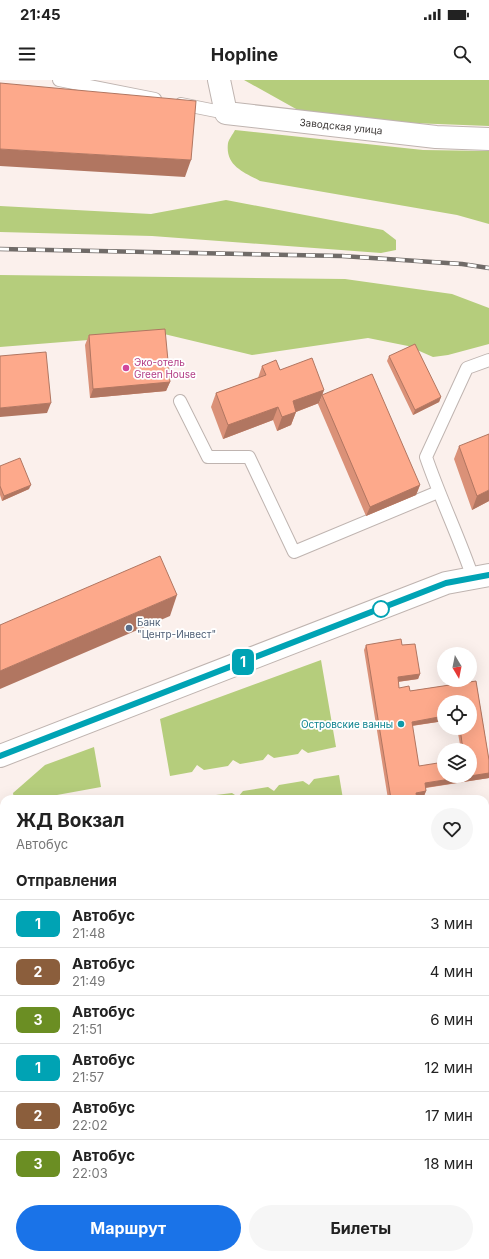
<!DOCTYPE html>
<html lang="ru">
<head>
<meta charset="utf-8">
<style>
  :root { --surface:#fff; --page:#f6f6f6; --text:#222; --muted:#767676; --line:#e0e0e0; --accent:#1a73e8 }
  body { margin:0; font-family:Inter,sans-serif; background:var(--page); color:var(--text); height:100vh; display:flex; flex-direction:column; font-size:15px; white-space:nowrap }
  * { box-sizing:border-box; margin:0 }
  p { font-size:13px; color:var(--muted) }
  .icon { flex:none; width:22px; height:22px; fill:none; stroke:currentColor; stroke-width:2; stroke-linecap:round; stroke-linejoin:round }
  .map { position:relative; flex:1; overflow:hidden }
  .sheet { position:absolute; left:0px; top:715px; width:489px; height:464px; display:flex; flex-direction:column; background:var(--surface); border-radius:12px 12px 0 0; box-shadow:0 4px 16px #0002 }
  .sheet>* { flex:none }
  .badge { padding:0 8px; border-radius:6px; font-size:14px; line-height:26px }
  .needle { width:26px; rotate:170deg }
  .fabs { position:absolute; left:437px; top:567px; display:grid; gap:8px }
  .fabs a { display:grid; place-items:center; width:40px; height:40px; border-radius:50%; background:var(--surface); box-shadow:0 4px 16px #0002; font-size:20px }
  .map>.badge { position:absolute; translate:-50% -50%; box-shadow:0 0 0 2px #fff }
  h2 { padding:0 16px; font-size:15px; line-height:36px }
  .round { display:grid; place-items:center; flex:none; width:42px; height:42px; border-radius:21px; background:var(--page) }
  .overview { display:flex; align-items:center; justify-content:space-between; height:68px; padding:0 16px }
  h1 { font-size:19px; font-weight:700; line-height:30px }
  .primary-button { display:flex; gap:8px; margin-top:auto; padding:8px 16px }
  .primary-button a { flex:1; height:46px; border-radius:24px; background:var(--accent); color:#fff; font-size:16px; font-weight:700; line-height:46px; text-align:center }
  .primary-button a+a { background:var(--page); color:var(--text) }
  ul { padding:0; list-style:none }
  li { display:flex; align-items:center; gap:12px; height:48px; padding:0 16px; border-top:1px solid var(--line) }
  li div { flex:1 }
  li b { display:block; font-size:15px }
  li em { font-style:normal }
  li .badge { min-width:44px; font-weight:700; text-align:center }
  .status { display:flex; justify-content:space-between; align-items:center; height:28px; padding:0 20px; background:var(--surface); direction:ltr }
  .status svg { height:11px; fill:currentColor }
  header { display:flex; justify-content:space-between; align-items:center; height:52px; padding:0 16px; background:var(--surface); font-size:18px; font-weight:700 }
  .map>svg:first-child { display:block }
</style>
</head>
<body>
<div class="status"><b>21:45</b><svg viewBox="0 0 49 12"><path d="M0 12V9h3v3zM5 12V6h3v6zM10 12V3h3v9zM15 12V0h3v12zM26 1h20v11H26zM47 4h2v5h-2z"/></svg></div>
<header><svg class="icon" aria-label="menu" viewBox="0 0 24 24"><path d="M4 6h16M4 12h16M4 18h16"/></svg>Hopline<svg class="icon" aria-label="search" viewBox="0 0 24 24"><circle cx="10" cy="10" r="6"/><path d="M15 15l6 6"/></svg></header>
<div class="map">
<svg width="489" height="1179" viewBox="0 0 489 1179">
  <rect width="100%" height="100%" fill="#fbf0ec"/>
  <path fill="#b5cd7c" d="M244,0H489V46L360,41L305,34Z
    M235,50L423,70L489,71V144L457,135L260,101C244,92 225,86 228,63C229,59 233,54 235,50Z
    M226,120L383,150L396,160V170L381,173L152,156L0,152V126L151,134Z
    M0,195L345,199L452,214L489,228V264L448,275L433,277L408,266L368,258L252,275L164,254L0,267Z
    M321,580L336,667L308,673L302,669L298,674L274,678L268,674L263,680L240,684L233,680L228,686L204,690L197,685L192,692L170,696L160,639Z
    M94,667L101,707L35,719H14L13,713L45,685Z
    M339,695L343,719H206L208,716L232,713L238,717L243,711L268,707L274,711L279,705L303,701L309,705L314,699Z
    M4,841V1028L0,1029V847Z
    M485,918L489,919V1179H450V1175H485Z"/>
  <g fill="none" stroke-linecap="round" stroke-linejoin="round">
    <defs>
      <path id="lane" d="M59,0L155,19
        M181,24L226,33
        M180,321L208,377H249L294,472L438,412
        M473,498C459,457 440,418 426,377L467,288L489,280
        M0,964L4,962"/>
      <path id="street" d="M219,0L226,33L436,57L489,59
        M0,774L4,775
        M485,890L489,891
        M108,1175L145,1179
        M52,1179L74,1178L76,1179"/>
      <path id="secondary" d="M0,676L446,503L489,495"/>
    </defs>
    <use href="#lane" stroke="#bfb4b0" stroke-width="14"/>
    <use href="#street" stroke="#bfb4b0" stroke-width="24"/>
    <use href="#secondary" stroke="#bfb4b0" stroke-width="24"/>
    <use href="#lane" stroke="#fff" stroke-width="12"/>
    <use href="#street" stroke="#fff" stroke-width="22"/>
    <use href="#secondary" stroke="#fff" stroke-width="22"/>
    <defs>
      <path id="rail" d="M0,169L342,176L462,184L489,188"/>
    </defs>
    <use href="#rail" stroke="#706b68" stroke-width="4.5"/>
    <use href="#rail" stroke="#fff" stroke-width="3" stroke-dasharray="9" stroke-linecap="butt"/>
  </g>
  <path fill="#da9178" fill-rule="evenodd" d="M89,255L170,302L166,311L90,318L85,265Z
    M389,276L441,317L439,322L413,335L387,281Z
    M262,286L280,290L324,310L319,323L296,332L291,345L277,351L273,340L223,359L211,327L216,313L258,298Z
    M322,315L420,405L416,415L366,436L318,324Z
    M459,366L489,421L472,430L454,379Z
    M0,386L29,409L2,421L0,415Z
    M366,565H402L420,594L418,599L398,602L399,608L410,611L476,601L489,680V698L426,708V711L424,716L417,717V719H388L364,570ZM444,622H470V648H457L461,670H470V696L419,686L412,646L444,641Z
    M489,1132V1179H467L468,1175H485Z
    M226,1175H235L233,1179H231Z
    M244,1175H438V1179H243Z"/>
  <path fill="#b17661" d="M0,69L191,80L185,97L0,86Z
    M170,302L166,311L90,318L93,309Z
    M324,310L319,323L288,335L293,321Z
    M441,317L439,322L413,335L415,330Z
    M51,323L47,333L0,337V328Z
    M278,327L273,340L223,359L228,345Z
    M296,332L291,345L277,351L282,337Z
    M31,405L29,409L2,421L4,416Z
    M420,405L416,415L366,436L370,427Z
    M489,410V421L472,430L477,416Z
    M177,515L170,536L0,609V591Z
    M420,594L418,599L396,602L398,597Z
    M444,636V641L410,646L412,642Z
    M489,693V698L423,708L425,703Z
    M426,711L424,716L414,718L416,713Z
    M4,1140V1156L0,1157V1141Z"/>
  <path fill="#fda98b" stroke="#b17661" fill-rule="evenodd" d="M0,3L196,21L191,80L0,69Z
    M165,249L170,302L93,309L89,255Z
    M415,264L441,317L415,330L389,276Z
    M46,272L51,323L0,328V276Z
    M312,278L324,310L293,321L296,332L282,337L278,327L228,345L216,313L266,295L262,286L276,280L280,290Z
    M372,294L420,405L370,427L322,315Z
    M489,354V410L477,416L459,366Z
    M20,378L31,405L4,416L0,406V386Z
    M160,476L177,515L0,591V545Z
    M401,559L402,565L415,564L420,594L398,597L399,608L409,606L410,611L476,601L489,680V693L425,703L426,711L416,713L417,719H391L366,565ZM444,622H470V648H460L463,670H470V696H444V682L419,686L412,642L444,636Z
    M0,1072L4,1100V1140L0,1141Z
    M485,1131L489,1132V1177L481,1175H485Z
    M258,1175H438V1179H264Z"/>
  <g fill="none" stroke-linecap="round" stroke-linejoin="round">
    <defs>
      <path id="line" d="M0,676L446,503L489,495"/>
    </defs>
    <use href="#line" stroke="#fff" stroke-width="9"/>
    <use href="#line" stroke="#00a3b4" stroke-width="6"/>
  </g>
  <circle fill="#d1479c" stroke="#fff" stroke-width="1.5" cx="126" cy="288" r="4"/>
  <circle fill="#fff" stroke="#00a3b4" stroke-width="2" cx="381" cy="529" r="8"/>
  <circle fill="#5c6f8a" stroke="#fff" stroke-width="1.5" cx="129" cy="548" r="4"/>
  <circle fill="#0f9aa8" stroke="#fff" stroke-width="1.5" cx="401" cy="644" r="4"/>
  <g text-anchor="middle" stroke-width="3.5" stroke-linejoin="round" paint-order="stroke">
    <g font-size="10" fill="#3f3b39" stroke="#fff">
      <text transform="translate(341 46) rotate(6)" y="4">Заводская улица</text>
    </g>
    <g font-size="10" fill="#b23c85" stroke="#fff" text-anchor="start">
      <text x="134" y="286">Эко-отель<tspan x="134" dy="12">Green House</tspan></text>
    </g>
    <g font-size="10" fill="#4e5e75" stroke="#fff" text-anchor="start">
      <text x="137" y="546">Банк<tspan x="137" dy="12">"Центр-Инвест"</tspan></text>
    </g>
    <g font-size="10" fill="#0d838f" stroke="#fff" text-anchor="end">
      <text x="393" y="648">Островские ванны</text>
    </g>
  </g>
</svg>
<div class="fabs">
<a><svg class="needle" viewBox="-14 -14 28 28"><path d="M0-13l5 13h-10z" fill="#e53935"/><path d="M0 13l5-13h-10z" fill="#767676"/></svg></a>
<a><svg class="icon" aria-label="locate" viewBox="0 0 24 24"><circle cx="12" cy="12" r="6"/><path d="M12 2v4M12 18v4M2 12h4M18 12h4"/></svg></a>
<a><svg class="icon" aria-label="layers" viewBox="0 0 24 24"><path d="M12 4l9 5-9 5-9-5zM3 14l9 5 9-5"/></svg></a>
</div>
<b class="badge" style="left:243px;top:582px;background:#00a3b4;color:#fff">1</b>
<section class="sheet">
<div class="overview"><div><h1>ЖД Вокзал</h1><p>Автобус</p></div><a class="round"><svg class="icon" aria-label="heart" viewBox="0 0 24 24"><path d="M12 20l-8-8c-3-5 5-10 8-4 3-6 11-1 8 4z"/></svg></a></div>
<h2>Отправления</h2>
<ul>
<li><span class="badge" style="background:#00a3b4;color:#fff">1</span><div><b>Автобус</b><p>21:48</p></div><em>3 мин</em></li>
<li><span class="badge" style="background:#8b5e3c;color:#fff">2</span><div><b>Автобус</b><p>21:49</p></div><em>4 мин</em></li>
<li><span class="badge" style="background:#6b8e23;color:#fff">3</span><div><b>Автобус</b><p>21:51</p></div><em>6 мин</em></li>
<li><span class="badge" style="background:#00a3b4;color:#fff">1</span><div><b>Автобус</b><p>21:57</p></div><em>12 мин</em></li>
<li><span class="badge" style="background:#8b5e3c;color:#fff">2</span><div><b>Автобус</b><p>22:02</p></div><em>17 мин</em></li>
<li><span class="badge" style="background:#6b8e23;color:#fff">3</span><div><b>Автобус</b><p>22:03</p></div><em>18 мин</em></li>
</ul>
<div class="primary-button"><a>Маршрут</a><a>Билеты</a></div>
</section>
</div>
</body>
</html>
